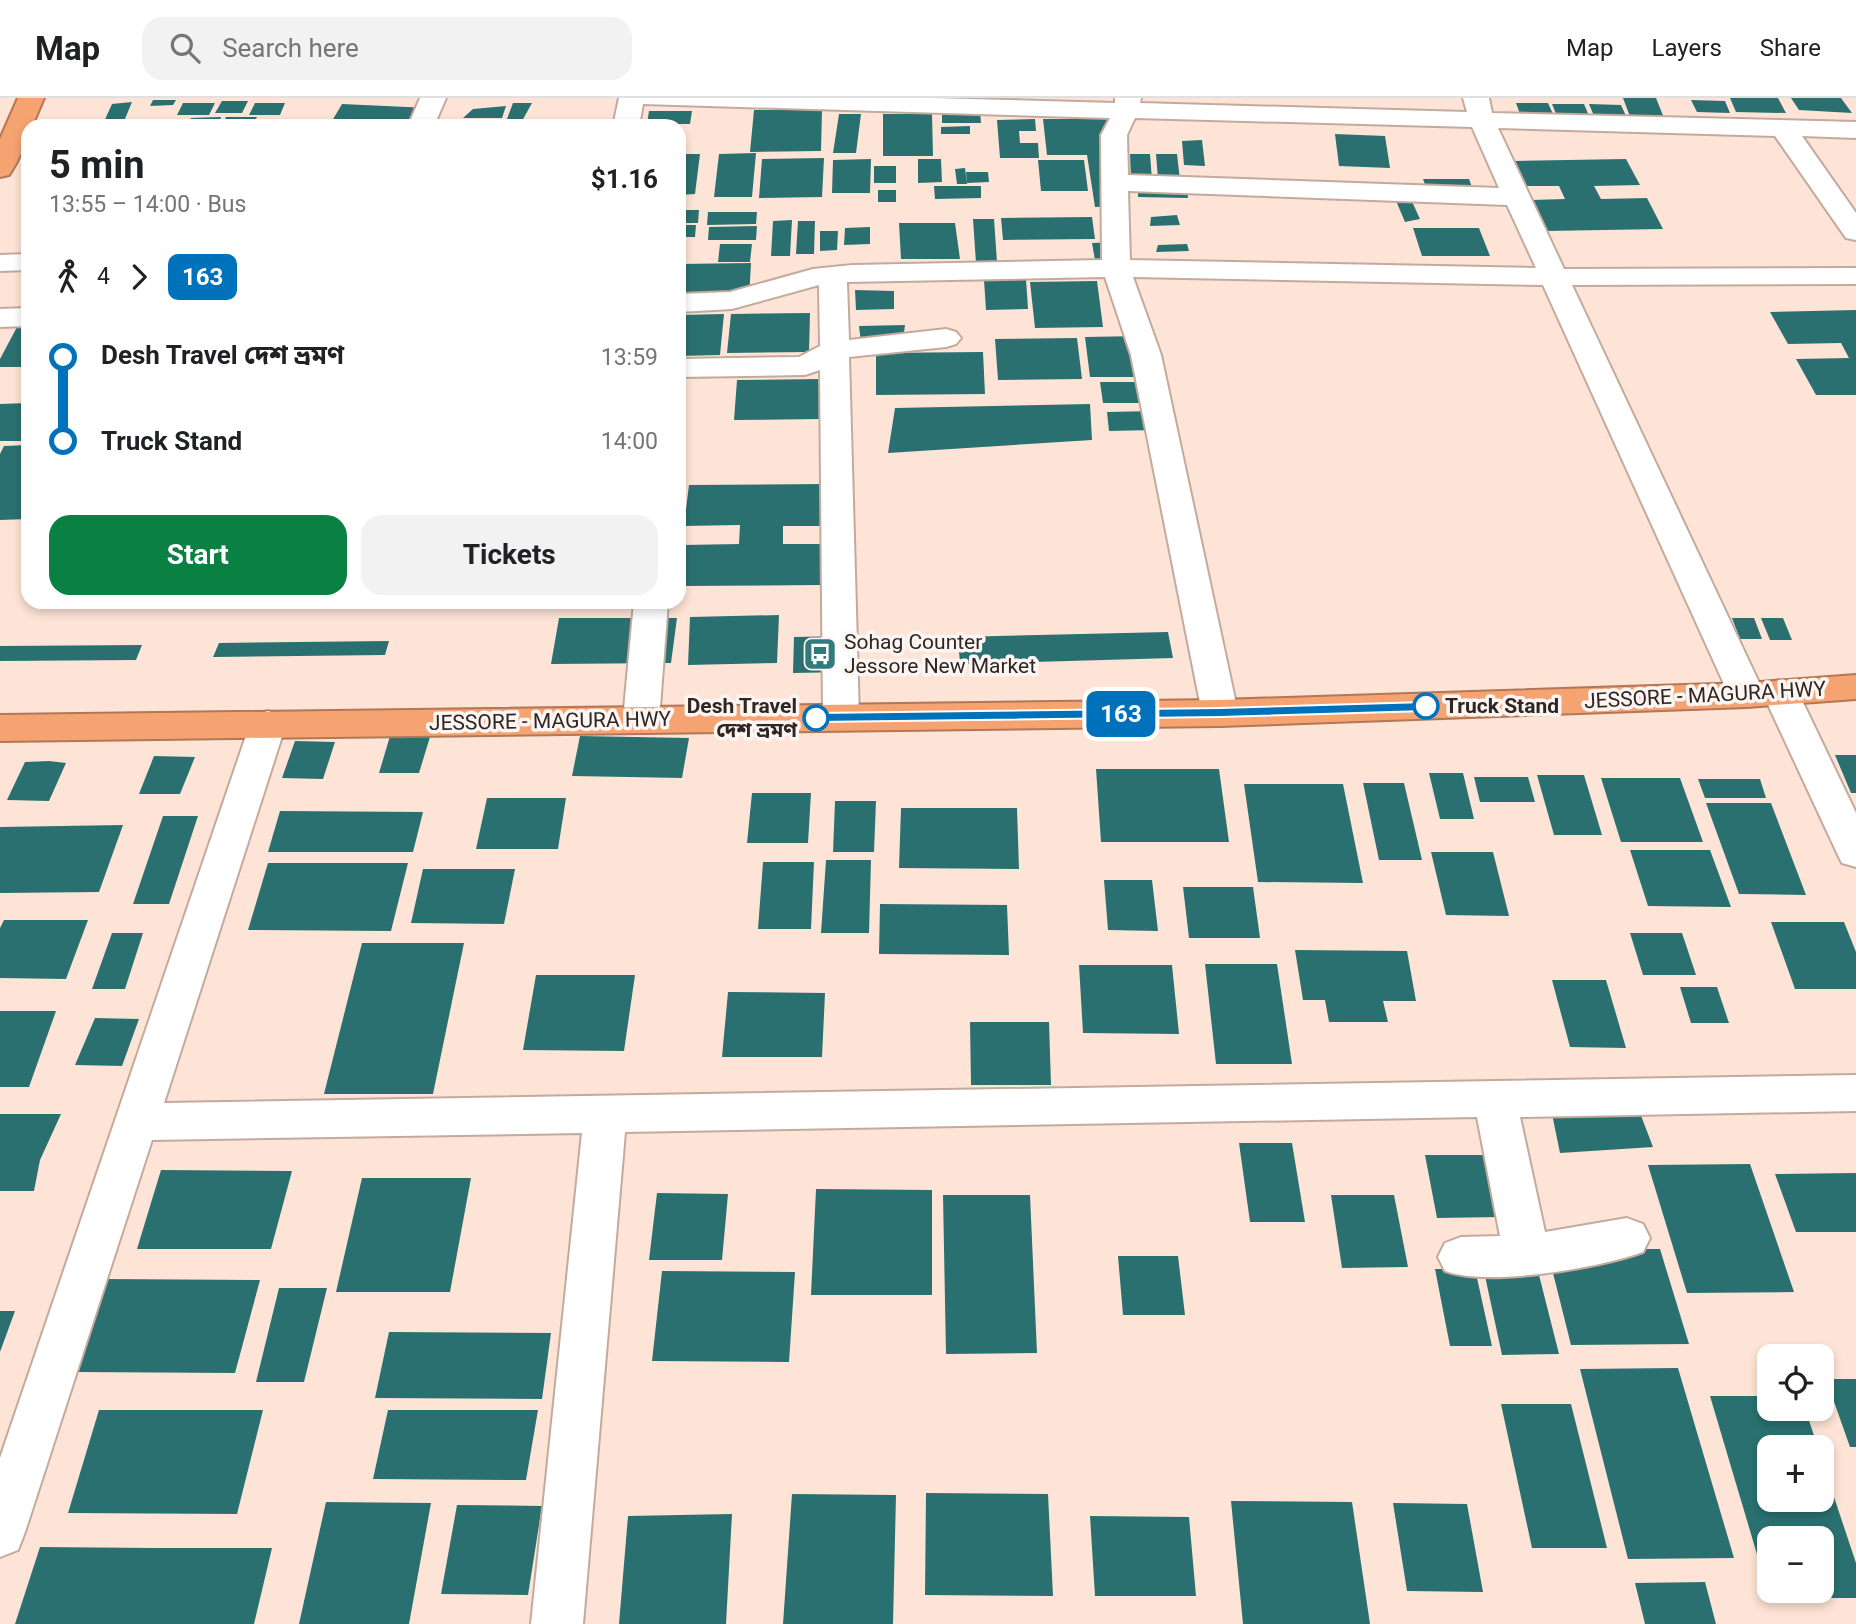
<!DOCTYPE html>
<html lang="en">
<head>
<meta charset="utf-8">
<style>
  :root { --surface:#fff; --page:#f2f2f2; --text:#202124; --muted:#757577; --line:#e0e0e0; --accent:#0b8043 }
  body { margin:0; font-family:Roboto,"Noto Sans Bengali",sans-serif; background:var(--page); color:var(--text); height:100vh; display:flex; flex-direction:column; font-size:26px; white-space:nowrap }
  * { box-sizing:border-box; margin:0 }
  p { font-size:23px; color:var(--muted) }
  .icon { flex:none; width:38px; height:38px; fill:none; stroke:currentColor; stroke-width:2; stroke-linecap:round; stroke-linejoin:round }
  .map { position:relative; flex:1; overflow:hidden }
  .side { position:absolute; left:21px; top:21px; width:665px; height:490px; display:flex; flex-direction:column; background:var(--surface); border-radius:21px; box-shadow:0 4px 10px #0003 }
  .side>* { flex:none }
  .badge { padding:0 14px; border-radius:10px; font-size:24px; line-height:46px }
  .fabs { position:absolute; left:1757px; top:1246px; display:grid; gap:14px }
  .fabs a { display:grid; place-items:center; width:77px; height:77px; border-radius:14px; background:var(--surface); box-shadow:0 4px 10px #0003; font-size:35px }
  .map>.badge { position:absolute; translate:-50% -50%; box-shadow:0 0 0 4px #fff }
  .legs { display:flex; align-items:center; gap:10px; height:77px; padding:0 28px; font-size:23px }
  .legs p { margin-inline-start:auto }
  .summary { display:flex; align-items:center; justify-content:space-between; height:119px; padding:0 28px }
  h1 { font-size:38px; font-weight:700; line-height:52px }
  .cta { display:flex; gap:14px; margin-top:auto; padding:14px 28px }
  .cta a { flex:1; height:80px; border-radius:21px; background:var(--accent); color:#fff; font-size:28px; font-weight:700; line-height:80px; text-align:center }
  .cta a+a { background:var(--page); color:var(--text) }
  ul { padding:0 28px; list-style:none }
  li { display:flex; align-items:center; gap:24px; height:84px; font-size:26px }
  li i { display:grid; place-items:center; width:10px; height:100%; margin:0 9px; background:currentColor }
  li i::after { content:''; width:18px; height:18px; margin:-9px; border:5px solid; border-radius:50%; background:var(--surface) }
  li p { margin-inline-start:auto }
  li:first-child i { background:linear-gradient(#0000 50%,currentColor 0) }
  li:last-child i { background:linear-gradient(currentColor 50%,#0000 0) }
  header { display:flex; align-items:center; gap:42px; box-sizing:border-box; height:98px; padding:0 35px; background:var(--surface); border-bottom:2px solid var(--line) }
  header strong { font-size:33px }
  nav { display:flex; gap:38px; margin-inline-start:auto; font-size:24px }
  .search { width:490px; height:63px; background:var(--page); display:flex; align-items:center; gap:18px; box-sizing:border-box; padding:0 24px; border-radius:21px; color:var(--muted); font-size:26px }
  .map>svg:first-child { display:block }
</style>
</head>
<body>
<header>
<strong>Map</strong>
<div class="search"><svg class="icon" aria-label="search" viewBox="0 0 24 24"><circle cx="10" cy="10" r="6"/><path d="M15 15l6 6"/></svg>Search here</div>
<nav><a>Map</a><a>Layers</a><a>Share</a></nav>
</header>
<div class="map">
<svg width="1856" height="1526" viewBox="0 0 1856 1526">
  <rect width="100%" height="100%" fill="#fee4d6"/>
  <path fill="#2b7070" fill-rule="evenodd" d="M1623,0H1656L1666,25L1632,24Z
    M1730,0H1778L1786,15L1736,14Z
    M1791,0H1841L1852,15L1799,12Z
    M153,2H176L173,7L150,8Z
    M1691,2L1725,3L1730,15L1697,14Z
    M222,3H248L242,15H215Z
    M132,4L122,28H102L112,6Z
    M183,5H215L209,17H177Z
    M255,5H285L280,17H249Z
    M513,5H532L522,23L507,21Z
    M1516,5H1548L1553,16H1520Z
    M342,6L429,10L420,28H329Z
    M1552,6H1584L1589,18H1557Z
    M1589,6L1621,7L1626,18H1594Z
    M506,8L502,20H463L473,11Z
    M754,12H822L821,53L750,54Z
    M649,13H692L690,26H647Z
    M980,13L981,25H942V14Z
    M839,16H861L856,55H833Z
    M883,16H932L933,58H883Z
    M221,19L218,28H187L191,20Z
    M226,19H257L252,28H222Z
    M1035,21L1036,33H1019L1020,45H1038L1039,60H1000L997,22Z
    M1043,21H1107L1121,108L1095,109L1087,57H1047Z
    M573,23H612L611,28H572Z
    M970,28V36H941V29Z
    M1335,36L1385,38L1390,70L1339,68Z
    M1202,42L1205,68L1184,67L1182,43Z
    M756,55L752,99H714L719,56Z
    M679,56H700L695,96L679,97Z
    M1130,56H1150L1152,82L1131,81Z
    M1156,56H1177L1180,82L1158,81Z
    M824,60L822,99L759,100L762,61Z
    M871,61L870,95H832L833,62Z
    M918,61H941L942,84L918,85Z
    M1626,61L1640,87L1594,88L1601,101L1647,100L1663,131L1545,133L1531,102L1565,101L1559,88H1525L1514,63Z
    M1038,62H1084L1088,93H1041Z
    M874,68H896V85H874Z
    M965,70L967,86H957L955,71Z
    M966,74H988L989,84L967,85Z
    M1423,81H1469L1473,92H1427Z
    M1138,86L1187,88L1188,100L1138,99Z
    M934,88H981V100L935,101Z
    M878,92H896V104H878Z
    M1409,97L1420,121L1405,124L1394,98Z
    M679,112H699L698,125H679Z
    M708,114H757L756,126L707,127Z
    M1177,117L1180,127L1150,128L1151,119Z
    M1092,119L1095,141L1003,142L1001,120Z
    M973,121H994L997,164L976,165Z
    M792,122L790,158H771L773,123Z
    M798,123H815L814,156H796Z
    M899,125H955L960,161H901Z
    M679,127H696L695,139H679Z
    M757,128L756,142H708L709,129Z
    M870,129V146L844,147L845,130Z
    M1413,130H1479L1490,158H1422Z
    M820,133H838L837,152L820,153Z
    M1121,144L1123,162H1095L1092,145Z
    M720,146H752L750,164H718Z
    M1187,146L1189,153L1156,154L1158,147Z
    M751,165L749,201L679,202V166Z
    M1026,181L1028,211L986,212L984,182Z
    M1097,183L1103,229L1035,230L1030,184Z
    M855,192L894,193V211L856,212Z
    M1856,212V297H1816L1796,261L1849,260L1841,245L1788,246L1770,214Z
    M810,215L809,254L727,255L731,216Z
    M724,216L720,257L679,258V217Z
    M905,227L903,242L861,245L859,228Z
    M17,229H28V254L21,269H0V261Z
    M1140,238L1146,279H1090L1085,239Z
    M1077,240L1082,281L998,282L995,241Z
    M983,254L985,296L876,297V255Z
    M822,281L821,321L734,322L737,282Z
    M1100,284H1145L1149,305H1103Z
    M28,305L21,319H28V343H0V306Z
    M1090,306L1092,342L888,355L895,310Z
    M1152,313L1155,332L1109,333L1107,314Z
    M28,347V421L0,422V356L4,348Z
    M825,386L823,428H783V446H823L822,487L679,488L683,447L739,446L740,427L684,428L689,387Z
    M779,517L777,565L688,567L690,519Z
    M559,520H677L671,565L551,566Z
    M1732,520H1754L1762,541H1740Z
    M1761,520H1783L1792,542H1770Z
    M1168,534L1173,560L960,566L958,539Z
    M848,538V574L793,575L794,539Z
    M389,543L385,557L213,559L219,545Z
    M142,547L136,562L0,563V548Z
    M413,637L430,639L419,675H379L390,638Z
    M580,638L689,640L682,680L572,678Z
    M295,643L335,644L323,681L282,680Z
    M1835,657H1856V695H1851Z
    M154,658L195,659L180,696H139Z
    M49,663L66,665L49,703L7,702L25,664Z
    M1096,671H1219L1229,744H1101Z
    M1429,675H1463L1474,721H1440Z
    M1537,677H1584L1602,737H1554Z
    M1474,679H1528L1535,704H1480Z
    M1601,680H1680L1703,744H1621Z
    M1698,681H1760L1766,700H1705Z
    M1363,685H1404L1422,762H1379Z
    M1244,686H1343L1363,785L1258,784Z
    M752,695H811L808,745H747Z
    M487,700H566L558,751H476Z
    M835,703H876L874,754H833Z
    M1706,705H1771L1806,797L1739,796Z
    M901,710H1017L1019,771L899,770Z
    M280,713L423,714L413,754H268Z
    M163,718H198L169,806H133Z
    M123,727L99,794L0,795V729Z
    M1630,752H1710L1731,809L1648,808Z
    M1431,754H1493L1509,818L1446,817Z
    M826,762H871L869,835H821Z
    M763,764H814L811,831H758Z
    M268,765H408L391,833L248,832Z
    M423,771H515L504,826L411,825Z
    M1104,782H1152L1158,833L1108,832Z
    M1183,789H1253L1260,840H1189Z
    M880,806L1007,807L1009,857L879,856Z
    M4,822H88L66,881L0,880V830Z
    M1771,824H1844L1856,854V891H1795Z
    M112,835H143L125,891H92Z
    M1630,835H1682L1696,877H1643Z
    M362,845H464L433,996H324Z
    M1295,852L1407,853L1416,903H1383L1388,924H1329L1325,902H1303Z
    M1205,866H1277L1292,966H1216Z
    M1079,867H1172L1179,936L1083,935Z
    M536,877H635L624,953L523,952Z
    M1552,882H1606L1626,950L1570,949Z
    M1680,889H1717L1729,925H1691Z
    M728,894L825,895L822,959H722Z
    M0,913H56L29,989H0Z
    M95,920L139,921L122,968L75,967Z
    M970,924H1049L1051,987H971Z
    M1640,1015L1653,1049L1560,1055L1552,1016Z
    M0,1016H61L40,1062L34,1093H0Z
    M1239,1045H1292L1305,1124H1250Z
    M1425,1057H1486L1501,1119L1437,1120Z
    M1750,1066L1794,1194L1687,1195L1648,1067Z
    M161,1072L292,1073L271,1151H137Z
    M1856,1075V1134H1796L1775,1076Z
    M362,1080H471L450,1194H336Z
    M816,1091L932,1092V1197H811Z
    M657,1095L728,1096L722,1162H649Z
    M943,1097H1030L1037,1255L946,1256Z
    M1331,1097H1394L1408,1169L1342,1170Z
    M1547,1151H1660L1689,1246L1571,1247Z
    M1118,1158H1178L1185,1217H1123Z
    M1435,1171H1475L1492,1248H1450Z
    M662,1173L795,1174L789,1264L652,1263Z
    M1539,1177L1559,1256L1502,1257L1485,1178Z
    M104,1181L260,1182L235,1275L75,1274Z
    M279,1190H327L304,1284H256Z
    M0,1213H15L0,1254Z
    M389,1234L551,1235L542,1301L375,1300Z
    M1678,1270L1734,1460L1628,1461L1580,1271Z
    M1826,1281H1856V1349H1850Z
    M1710,1298H1769V1311H1805L1818,1349H1769V1402H1822V1363L1856,1465V1500H1770ZM1769,1440H1822V1493H1769Z
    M1501,1306H1571L1607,1450H1532Z
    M99,1312H263L237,1416L68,1415Z
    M388,1312H538L526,1382L373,1381Z
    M926,1395L1048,1396L1053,1498L925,1497Z
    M792,1396L896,1397L893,1526H783Z
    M1231,1403L1352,1404L1370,1526H1243Z
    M326,1404L431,1405L409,1526H299Z
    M1393,1405L1467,1406L1483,1494L1407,1493Z
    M457,1407L542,1408L528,1497L441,1496Z
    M732,1416L726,1526H619L628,1418Z
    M1090,1418L1189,1419L1196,1498H1095Z
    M40,1449L155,1450H272L254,1526H15Z
    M1705,1484L1716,1526H1645L1635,1485Z"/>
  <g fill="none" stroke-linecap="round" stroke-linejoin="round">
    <defs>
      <path id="street" d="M420,0H446L434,28H408Z
        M619,0H933L1115,5V0H1141L1140,5L1467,14L1463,0H1489L1492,15L1856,24V40L1802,38L1856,115V142L1846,140L1775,38L1498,30L1564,171L1856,170V186L1572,187L1763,593L1767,585L1780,582L1793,585L1798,594L1856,715V769L1842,765L1837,755L1764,598L1760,606L1747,609L1734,606L1729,597L1543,187L1133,179L1161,257L1238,615L1233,624L1220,628L1207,624L1202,615L1131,257L1105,179L847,184L849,242L946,231L956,234L961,240L956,246L946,249L849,259L859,619L854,628L841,632L828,628L823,619L820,272L805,277L679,279V261L799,259L820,248L819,187L732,211L679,214V196L730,194L813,171L852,167L1102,162L1101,37L1110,20L643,6L639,28H613ZM1135,20L1472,29L1499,90L1128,77L1127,37ZM1128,93L1507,107L1536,170L1130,162Z
        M28,156V172L0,173V157Z
        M28,210V228L0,229V211Z
        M634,504H668L659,622L654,631L641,635L628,631L623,622Z
        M268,613L281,617L286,626L164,1005L1856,977V1013L1520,1019L1545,1134L1627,1120L1643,1126L1650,1140L1643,1154C1599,1170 1488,1189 1445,1173L1438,1159L1445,1145L1461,1139L1500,1138L1477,1019L625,1034L583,1526H531L582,1035L152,1042L25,1434L18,1452L0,1459V1360L250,626L255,617Z"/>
      <path id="highway" d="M18,0H44L32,28H28C28,43 18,64 9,77L0,79V41Z
        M1856,577V601L1747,609L1220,628L0,643V617L1220,602L1747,585Z"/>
    </defs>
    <use href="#street" stroke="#c3aa9d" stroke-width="4"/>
    <use href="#highway" stroke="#b17756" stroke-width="4"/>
    <use href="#street" fill="#fff" fill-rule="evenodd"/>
    <use href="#highway" fill="#f6a372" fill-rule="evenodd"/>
  </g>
  <path fill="#0072bc" stroke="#fff" stroke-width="2" d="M1426,604L1433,608L1426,613L1220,619L816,624L810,620L816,615L1220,610Z"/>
  <defs>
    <symbol id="bus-square" viewBox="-11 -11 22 22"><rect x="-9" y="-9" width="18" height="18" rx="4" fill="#327b7c" stroke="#fbf6f3"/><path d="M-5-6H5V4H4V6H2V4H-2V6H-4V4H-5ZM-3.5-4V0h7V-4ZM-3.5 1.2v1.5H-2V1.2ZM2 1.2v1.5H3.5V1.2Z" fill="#fff"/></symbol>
  </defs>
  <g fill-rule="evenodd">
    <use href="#bus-square" x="801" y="537" width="38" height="38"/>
  </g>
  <g fill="#fff" stroke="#0072bc" stroke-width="3.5">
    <circle cx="1426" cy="608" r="12"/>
    <circle cx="816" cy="620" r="12"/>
  </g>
  <g text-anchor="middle" stroke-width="7" stroke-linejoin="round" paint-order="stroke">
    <g font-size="21" fill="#302621" stroke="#fbf6f3" text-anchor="start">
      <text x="844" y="551">Sohag Counter<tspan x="844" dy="24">Jessore New Market</tspan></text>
    </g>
    <g font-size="21" fill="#302621" stroke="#fbf6f3">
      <text transform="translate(1705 597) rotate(-3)" y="7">JESSORE - MAGURA HWY</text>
      <text transform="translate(550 623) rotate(-1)" y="7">JESSORE - MAGURA HWY</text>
    </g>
    <g font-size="21" font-weight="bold" fill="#302621" stroke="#fbf6f3" text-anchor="end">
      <text x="797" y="615">Desh Travel<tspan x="797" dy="24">দেশ ভ্রমণ</tspan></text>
      <text x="1445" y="615" text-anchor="start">Truck Stand</text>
    </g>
  </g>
</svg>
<div class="fabs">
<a><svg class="icon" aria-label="locate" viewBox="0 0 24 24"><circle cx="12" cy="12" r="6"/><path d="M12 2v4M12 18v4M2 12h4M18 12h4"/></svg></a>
<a>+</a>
<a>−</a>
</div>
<b class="badge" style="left:1121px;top:616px;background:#0072bc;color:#fff">163</b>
<section class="side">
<div class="summary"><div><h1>5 min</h1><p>13:55 – 14:00 · Bus</p></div><b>$1.16</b></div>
<div class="legs"><svg class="icon" aria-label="walk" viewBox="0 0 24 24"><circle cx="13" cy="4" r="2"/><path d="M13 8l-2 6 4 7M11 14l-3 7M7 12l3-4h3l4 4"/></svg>4<svg class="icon" aria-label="forward" viewBox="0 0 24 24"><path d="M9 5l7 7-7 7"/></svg><b class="badge" style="background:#0072bc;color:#fff">163</b></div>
<ul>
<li><i style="color:#0072bc"></i><b>Desh Travel দেশ ভ্রমণ</b><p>13:59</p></li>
<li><i style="color:#0072bc"></i><b>Truck Stand</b><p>14:00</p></li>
</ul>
<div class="cta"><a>Start</a><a>Tickets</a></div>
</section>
</div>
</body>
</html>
